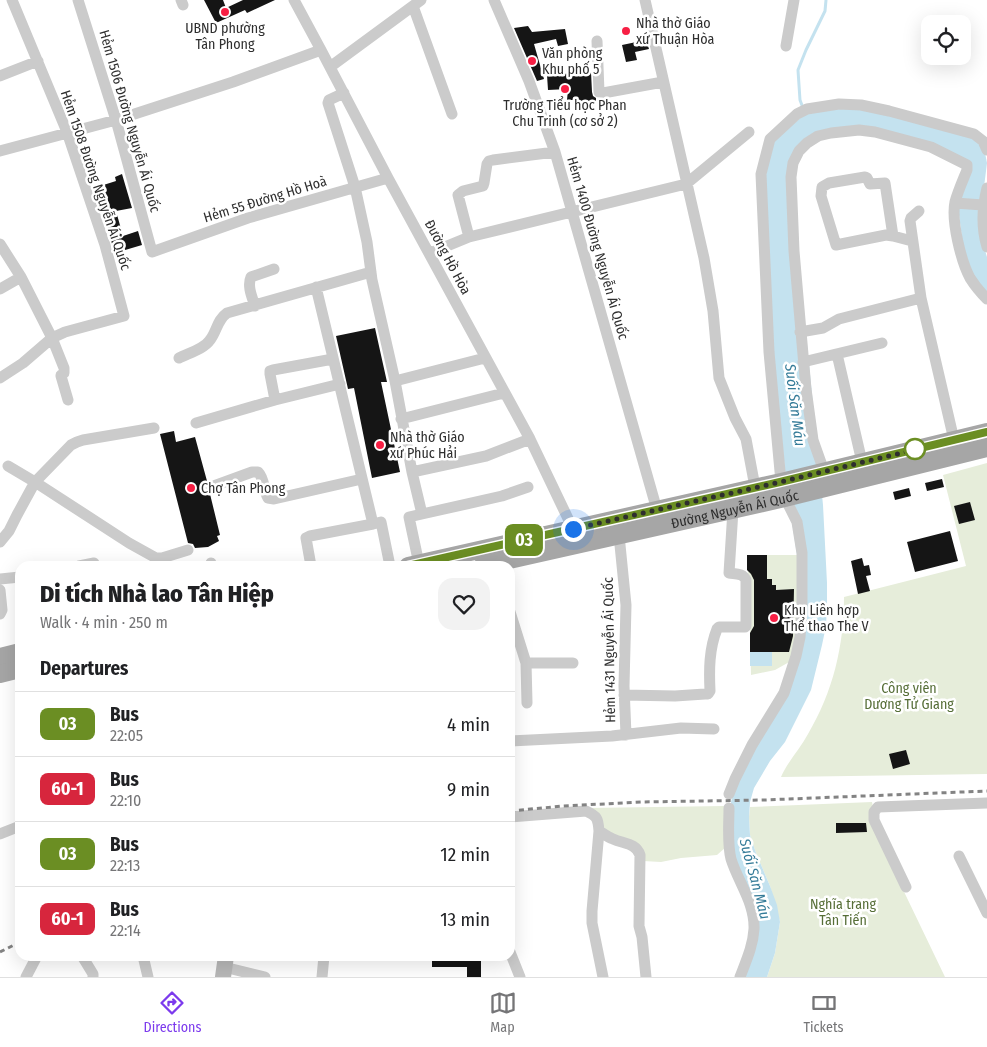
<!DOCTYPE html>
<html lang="en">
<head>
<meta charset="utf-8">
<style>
  :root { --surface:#fff; --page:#f2f2f2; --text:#202124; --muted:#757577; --line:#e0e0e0; --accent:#7c3aed }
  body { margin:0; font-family:"Fira Sans Condensed",sans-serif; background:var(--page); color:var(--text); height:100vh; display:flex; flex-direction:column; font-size:19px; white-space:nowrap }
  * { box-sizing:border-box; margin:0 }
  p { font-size:16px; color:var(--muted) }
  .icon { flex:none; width:28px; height:28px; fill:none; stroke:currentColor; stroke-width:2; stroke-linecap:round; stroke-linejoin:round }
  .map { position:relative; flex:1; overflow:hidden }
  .sheet { position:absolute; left:15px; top:561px; width:500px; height:400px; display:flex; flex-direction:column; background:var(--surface); border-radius:15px; box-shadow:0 5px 20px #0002 }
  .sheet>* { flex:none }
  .badge { padding:0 10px; border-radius:8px; font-size:18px; line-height:32px }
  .buttons { position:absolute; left:921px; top:15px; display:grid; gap:10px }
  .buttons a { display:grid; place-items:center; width:50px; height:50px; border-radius:10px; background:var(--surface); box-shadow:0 5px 20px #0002; font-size:25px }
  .you { position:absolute; width:25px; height:25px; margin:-12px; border:4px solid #fff; border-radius:50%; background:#1a73e8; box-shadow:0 0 0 8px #1a73e833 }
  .map>.badge { position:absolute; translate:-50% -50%; box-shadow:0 0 0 2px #fff }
  h2 { padding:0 25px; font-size:19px; line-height:45px }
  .round { display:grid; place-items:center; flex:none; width:52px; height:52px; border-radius:15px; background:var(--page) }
  .summary { display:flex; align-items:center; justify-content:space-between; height:85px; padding:0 25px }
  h1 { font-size:24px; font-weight:800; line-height:38px }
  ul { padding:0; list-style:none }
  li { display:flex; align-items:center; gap:15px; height:65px; padding:0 25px; border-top:1px solid var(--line) }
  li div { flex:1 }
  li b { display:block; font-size:19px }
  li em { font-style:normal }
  li .badge { min-width:55px; font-weight:700; text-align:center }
  .tab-bar { display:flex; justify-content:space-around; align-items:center; height:70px; border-top:1px solid var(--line); background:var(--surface); font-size:14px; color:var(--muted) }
  .tab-bar a { display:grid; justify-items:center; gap:2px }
  .tab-bar .on { color:var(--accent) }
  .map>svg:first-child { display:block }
</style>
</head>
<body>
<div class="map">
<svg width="987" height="977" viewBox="0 0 987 977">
  <rect width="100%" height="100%" fill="#fff"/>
  <path fill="#e6edda" d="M987,463V774L781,777C788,761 800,749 808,734C833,692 844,646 844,597L966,566L943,475Z
    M747,555H799V613L791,661L775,670L751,675L749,579L748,575Z
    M872,802L873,807L870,821L945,977H767L775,953L780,922L770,886L756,853L750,835L749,817L750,807Z
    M724,806L726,847L717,855L681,858L661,862L643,861L605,831L587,808Z"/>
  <path fill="#c4e2ef" d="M859,108L972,137L980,143L985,153L987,163L984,187L981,237L987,257V294L973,275L963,246L958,207L971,171L931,143L832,130L789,163L823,505L827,583V607L826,626L822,645L811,690L785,742L770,761L754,788L750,802L749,817L750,835L756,853L770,886L777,905L780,922L775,953L767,977H743L755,947L734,856L731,802L734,790L738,778L787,694L806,614L787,489L774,365L765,174L773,141L804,115L823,110Z
    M750,652H772V666H750Z"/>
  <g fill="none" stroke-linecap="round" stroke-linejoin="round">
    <path stroke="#c4e2ef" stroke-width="3" d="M803,108L800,100L798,70L806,50L825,11L826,0"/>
  </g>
  <path fill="#151515" d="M204,0H223L226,8L243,0H275L247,13L245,10L216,23Z
    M528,26L532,32L565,29L568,44L558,46L556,39L534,44L544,79L537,81L514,28Z
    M646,40L649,49L635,52L637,60L626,62L622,45Z
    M591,72L592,92L593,96L596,98V102L577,103V100H567L568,89L548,90L547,75Z
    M122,174L132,208L116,211L123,236L138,231L142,245L115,253L94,188L116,181L115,177Z
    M375,328L387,382H381L400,472L372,478L354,388L348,389L336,336Z
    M174,431L176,442L195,437L207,481L204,485V489L206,492L210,494L220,535L217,536L219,541L208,547L195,548L193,544L188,543L160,434Z
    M942,479L944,487L927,491L925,483Z
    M909,488L911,496L895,500L893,492Z
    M970,502L975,520L959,524L954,506Z
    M950,531L958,561L915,572L907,542Z
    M747,555H767V579H772V585H776V590L794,589L793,636L789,652H750V633L754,626V580L751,574L747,570Z
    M862,558L864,566L869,565L871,575L866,576L870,591L858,594L851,561Z
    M906,750L910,764L893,769L889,754Z
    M836,823H866L867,832L836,833Z
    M432,956H481V977H467V967H432Z"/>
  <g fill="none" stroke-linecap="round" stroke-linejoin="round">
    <path stroke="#cbcbcb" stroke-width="11" d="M78,0L116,120L152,252L248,218L388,178
      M181,0L183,5
      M294,0L321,50L388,178L530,439L573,529
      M494,0L529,81L555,152L657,510
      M645,0L704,258L713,311L719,378L735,418L746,439L755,487
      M413,6L452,114
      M597,41L599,92L603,93L663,82
      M786,46L794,0
      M330,67L421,0
      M0,76L38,61
      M344,93L329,100L328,103L355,187L367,242L372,280L395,381L412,472L422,514L502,496L528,487
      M0,151L116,120L233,82L321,50
      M987,188C982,208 981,227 987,247
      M955,203L983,205
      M919,211L911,218L910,221L921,298L954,440
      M893,236L885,183L870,184L867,178L865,177L829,183L822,187L821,196L836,245L886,235L893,236L912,241
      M469,237L458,195L463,191L483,186L484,183L487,164L489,161L493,160L555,152
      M0,244L21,277L52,338L64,368V373L61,375V376L68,400
      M430,253L469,237L686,184L749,132
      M0,289L21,277
      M255,306C252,297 247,286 251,277L274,269
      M800,332L823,328L839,319L921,298
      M837,354L862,462
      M179,358C189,353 204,349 210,340C217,331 217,320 227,313L371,272
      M803,362L882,343
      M0,378L23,363L52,338L65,332L124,316L105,245L67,132L12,0
      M395,381L485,358
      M275,400L270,374V371L273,370L333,359
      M401,419L504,393
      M196,423L275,400L340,384
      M8,466L35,482L129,543L156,558H162L188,550
      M824,471L813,440L806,389L794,251L791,177L793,163L799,151L807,143L818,136L831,133L859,130L875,132L931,147L967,165V170C963,180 958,191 955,202C951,221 961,261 970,278C975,286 981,293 987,299
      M412,472L486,456L530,439
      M781,482L769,352L761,174L770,139L797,114L807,109L839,104L861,105L889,111L974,134L983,141L987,150
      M211,487L252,472H258C265,479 263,490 268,498L274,499L362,479
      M373,524L381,522L390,566
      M619,535L626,605L624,686L626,735
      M0,542L9,531L17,515L35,482L71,445L77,442L83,440L154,428
      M211,563L212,566
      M419,564L409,517L422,514
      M79,566L94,563
      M311,566L306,538L310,536L373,524L316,287
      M0,579L20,577
      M0,590L2,610L0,614
      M510,612L526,663L527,703
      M526,663H573
      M624,695L675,696L705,694H708L710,691C709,670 709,649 717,629L719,627H745L746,626V580C743,573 736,574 729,573L733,510
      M510,741L612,736L681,728L714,729
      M729,794L735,779L752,745L784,693L796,656L800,637L802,610V553L797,522L785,498
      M729,808C729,824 727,843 731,859C738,882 755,903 754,929C753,946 746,961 740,977
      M510,817L586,811C597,816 598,818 599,831L592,911V923L603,977
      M599,831C604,834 608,837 613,839C624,844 636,843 640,855L639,926L642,937L646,977
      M0,834L20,826
      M959,856L987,913
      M906,887L874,820V812L878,807L987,803
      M510,952L520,977
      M82,956L93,974V977
      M143,956L148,977
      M224,967L265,977
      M26,977L37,956
      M322,977L324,956"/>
    <path stroke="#b8b8b8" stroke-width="16" d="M223,977L226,956"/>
    <g stroke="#a6a6a6" stroke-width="18">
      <path d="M408,566L781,482L987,432"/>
      <path id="s1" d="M482,566L785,498L987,448"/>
      <path d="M0,657L20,652"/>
      <path d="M0,674L20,669"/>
    </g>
    <path stroke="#838383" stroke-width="3" stroke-dasharray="5 4" stroke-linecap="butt" d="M510,811L563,806L642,802L764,800L987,791
      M0,952L20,942"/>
  </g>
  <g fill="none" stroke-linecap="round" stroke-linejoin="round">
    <defs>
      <path id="line" d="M408,566L780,482L987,432"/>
    </defs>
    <use href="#line" stroke="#fff" stroke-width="11"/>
    <use href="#line" stroke="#6b8e23" stroke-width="8"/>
    <path stroke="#2e2e2e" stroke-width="5" stroke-dasharray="0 9" d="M573,529L780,482L918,449H915"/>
  </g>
  <g fill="#f71f44" stroke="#fff" stroke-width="2">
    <circle cx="225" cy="12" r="5"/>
    <circle cx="626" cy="31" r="5"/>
    <circle cx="532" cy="61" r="5"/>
    <circle cx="565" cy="89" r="5"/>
    <circle cx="380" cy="445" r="5"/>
    <circle cx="191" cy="488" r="5"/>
    <circle cx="774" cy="618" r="5"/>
  </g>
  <circle fill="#fff" stroke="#6b8e23" stroke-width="2.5" cx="915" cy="449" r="10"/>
  <g text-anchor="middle" stroke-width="5" stroke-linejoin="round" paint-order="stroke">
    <g font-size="14" fill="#2e2e2e" stroke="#fff" text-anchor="start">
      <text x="636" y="28">Nhà thờ Giáo<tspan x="636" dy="16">xứ Thuận Hòa</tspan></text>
      <text x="225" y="33" text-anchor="middle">UBND phường<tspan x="225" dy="16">Tân Phong</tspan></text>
      <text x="542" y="58">Văn phòng<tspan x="542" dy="16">Khu phố 5</tspan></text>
      <text x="565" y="110" text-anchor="middle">Trường Tiểu học Phan<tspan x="565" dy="16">Chu Trinh (cơ sở 2)</tspan></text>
      <text x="390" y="442">Nhà thờ Giáo<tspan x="390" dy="16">xứ Phúc Hải</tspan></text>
      <text x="201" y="493">Chợ Tân Phong</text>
      <text x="784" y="615">Khu Liên hợp<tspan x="784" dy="16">Thể thao The V</tspan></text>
    </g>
    <g font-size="14" fill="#2e2e2e" stroke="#fff">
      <text transform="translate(130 121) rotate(74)" y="5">Hẻm 1506 Đường Nguyễn Ái Quốc</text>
      <text transform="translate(96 180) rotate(71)" y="5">Hẻm 1508 Đường Nguyễn Ái Quốc</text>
      <text transform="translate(265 199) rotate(-17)" y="5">Hẻm 55 Đường Hồ Hoà</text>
      <text transform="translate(598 248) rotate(74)" y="5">Hẻm 1400 Đường Nguyễn Ái Quốc</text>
      <text transform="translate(448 257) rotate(62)" y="5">Đường Hồ Hòa</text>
      <text dy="5" stroke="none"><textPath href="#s1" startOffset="259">Đường Nguyễn Ái Quốc</textPath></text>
      <text transform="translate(609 650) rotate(-91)" y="5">Hẻm 1431 Nguyễn Ái Quốc</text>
    </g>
    <g font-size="14" fill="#566e37" stroke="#fff">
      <text x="909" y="693">Công viên<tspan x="909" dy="16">Dương Tử Giang</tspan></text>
      <text x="843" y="909">Nghĩa trang<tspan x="843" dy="16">Tân Tiến</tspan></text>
    </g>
    <g font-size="15" font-style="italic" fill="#347b98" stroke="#fff">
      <text transform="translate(795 405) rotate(83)" y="5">Suối Săn Máu</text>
      <text transform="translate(755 879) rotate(75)" y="5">Suối Săn Máu</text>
    </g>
  </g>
</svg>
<div class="buttons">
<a><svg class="icon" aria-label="locate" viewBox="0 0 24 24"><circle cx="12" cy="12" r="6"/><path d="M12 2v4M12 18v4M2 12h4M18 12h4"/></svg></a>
</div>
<div class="you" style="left:573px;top:529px"></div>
<b class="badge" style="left:524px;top:540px;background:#6b8e23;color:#fff">03</b>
<section class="sheet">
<div class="summary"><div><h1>Di tích Nhà lao Tân Hiệp</h1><p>Walk · 4 min · 250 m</p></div><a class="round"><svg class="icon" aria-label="heart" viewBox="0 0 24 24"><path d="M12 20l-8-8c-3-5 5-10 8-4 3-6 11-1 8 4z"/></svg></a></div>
<h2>Departures</h2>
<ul>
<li><span class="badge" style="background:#6b8e23;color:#fff">03</span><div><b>Bus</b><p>22:05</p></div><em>4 min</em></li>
<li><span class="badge" style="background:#d7263d;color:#fff">60-1</span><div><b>Bus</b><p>22:10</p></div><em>9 min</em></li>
<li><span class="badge" style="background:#6b8e23;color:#fff">03</span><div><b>Bus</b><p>22:13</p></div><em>12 min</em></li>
<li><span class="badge" style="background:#d7263d;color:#fff">60-1</span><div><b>Bus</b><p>22:14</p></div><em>13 min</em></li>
</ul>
</section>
</div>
<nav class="tab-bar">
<a class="on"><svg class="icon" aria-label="directions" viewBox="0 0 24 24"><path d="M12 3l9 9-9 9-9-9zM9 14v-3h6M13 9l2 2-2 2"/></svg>Directions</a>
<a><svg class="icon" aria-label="map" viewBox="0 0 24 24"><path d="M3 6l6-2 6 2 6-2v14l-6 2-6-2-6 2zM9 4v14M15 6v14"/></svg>Map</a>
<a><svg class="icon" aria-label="tickets" viewBox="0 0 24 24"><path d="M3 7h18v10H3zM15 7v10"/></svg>Tickets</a>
</nav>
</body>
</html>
